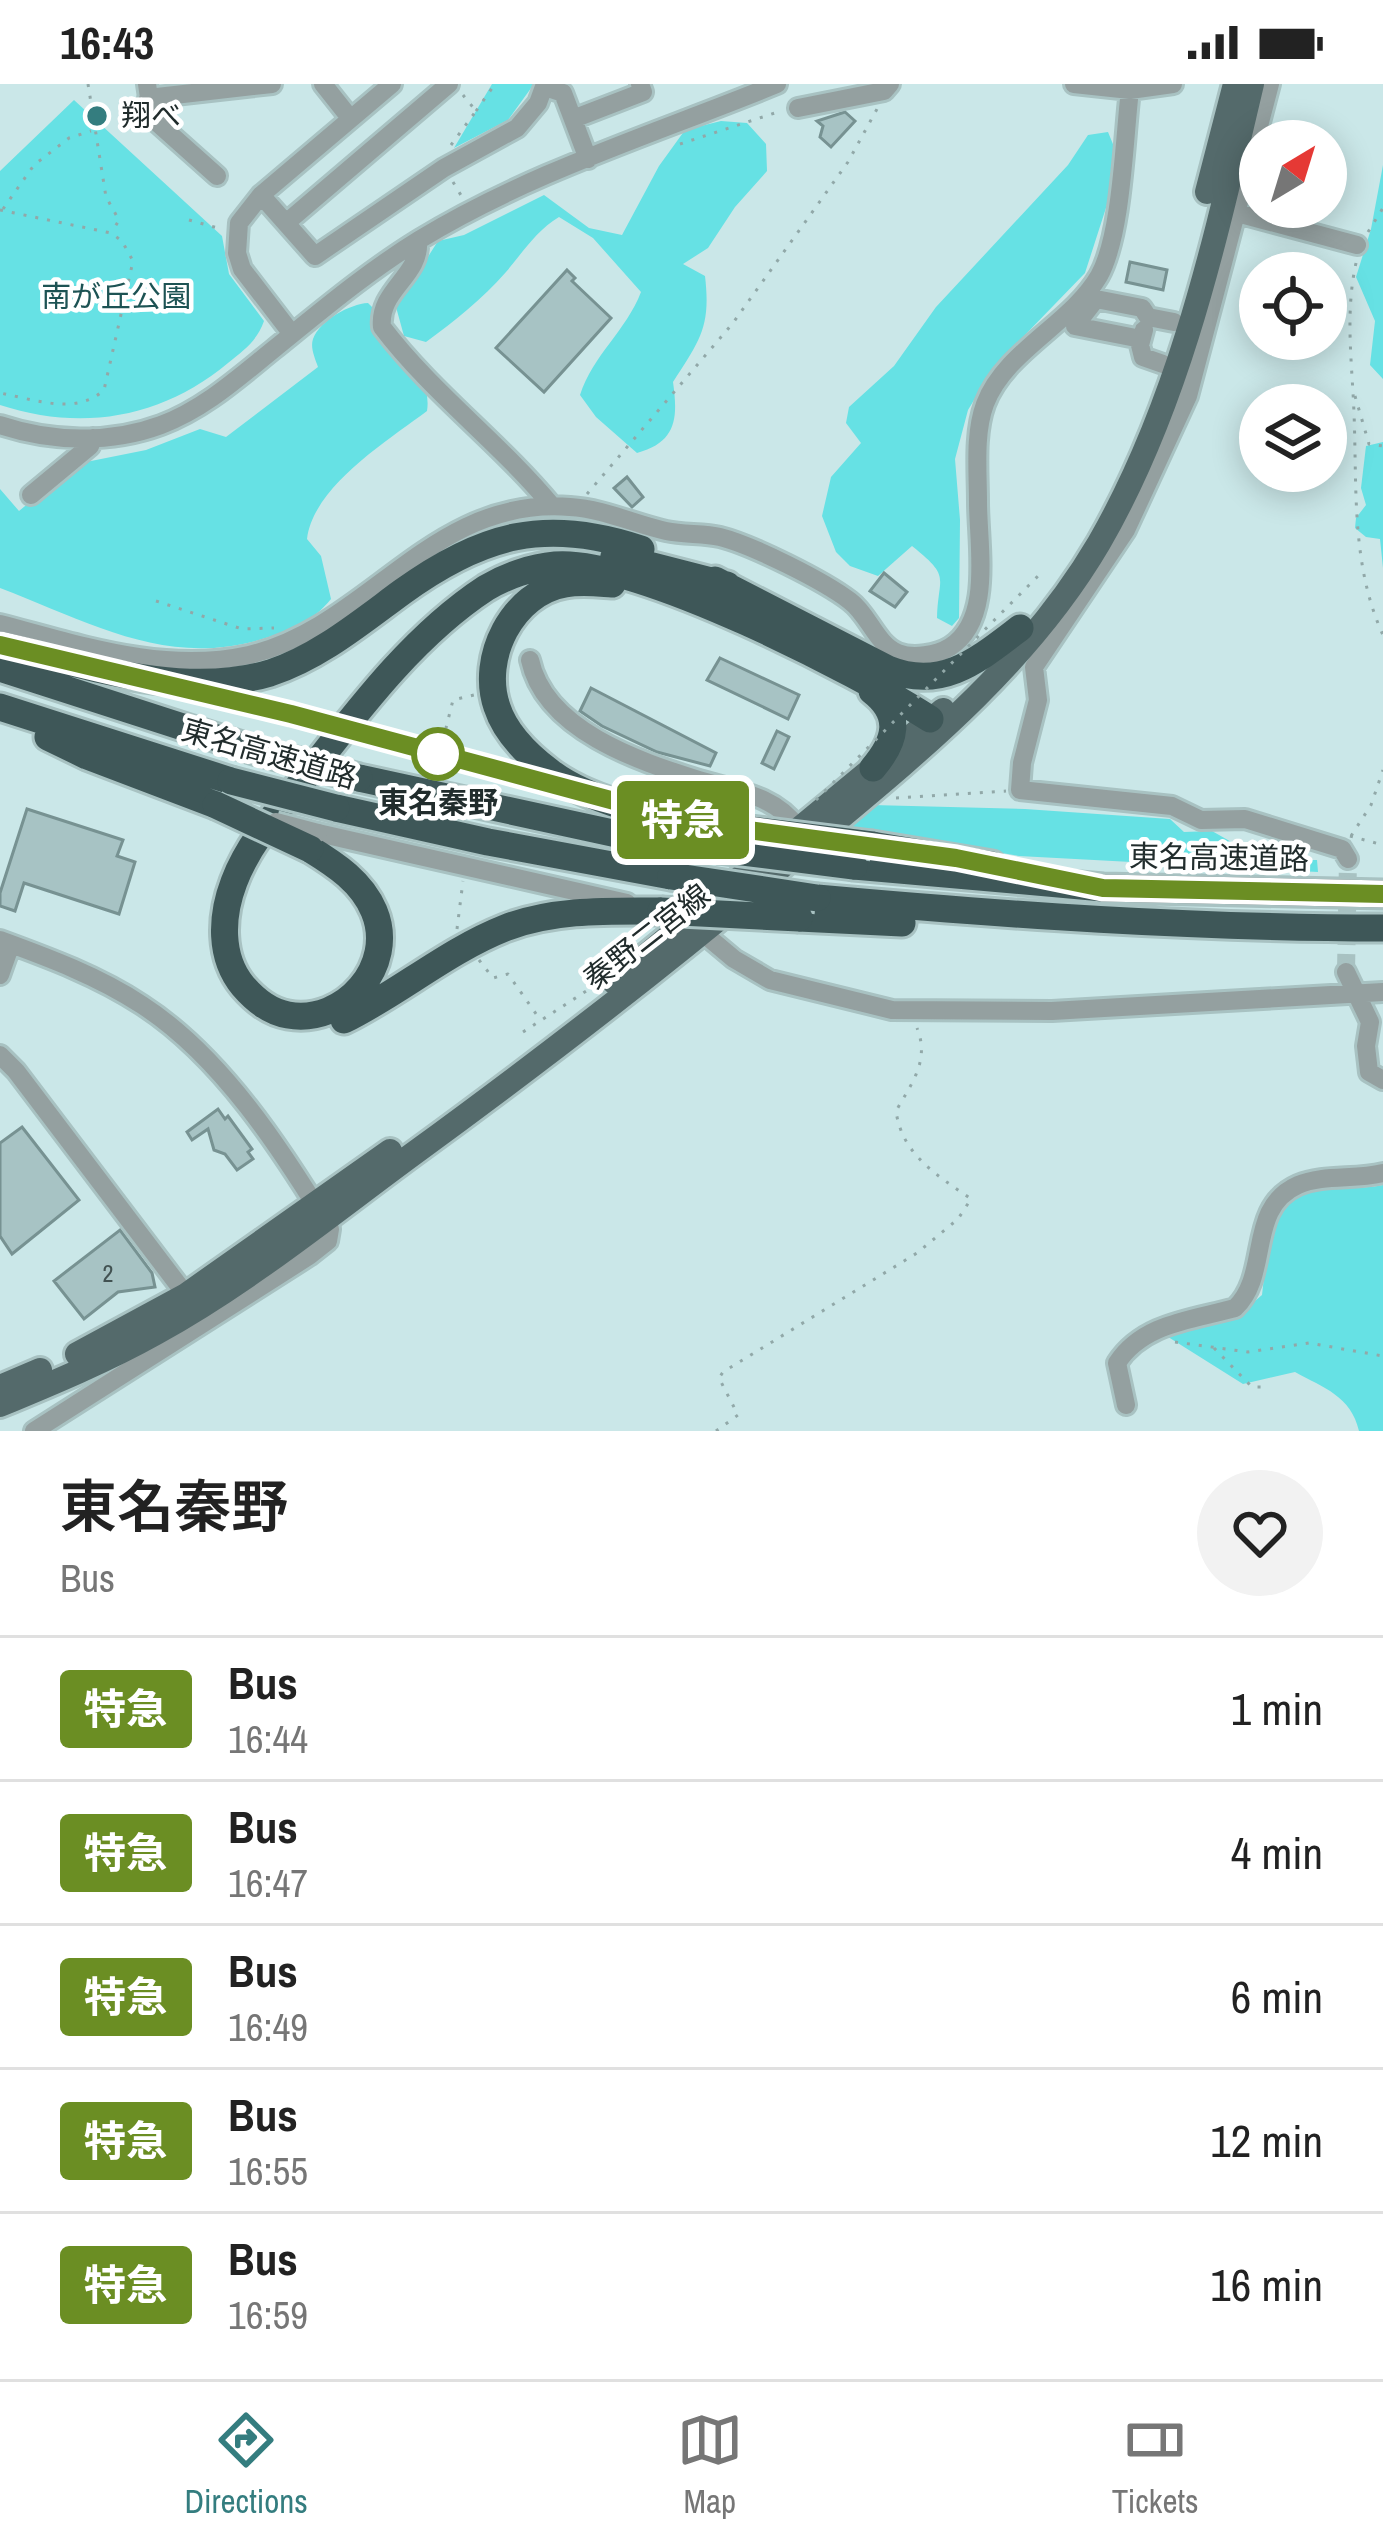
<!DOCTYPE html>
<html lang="en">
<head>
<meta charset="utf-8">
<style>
  :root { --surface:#fff; --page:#f2f2f2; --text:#222; --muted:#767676; --line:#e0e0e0; --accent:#347d7f }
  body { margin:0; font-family:"Archivo Narrow","Noto Sans JP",sans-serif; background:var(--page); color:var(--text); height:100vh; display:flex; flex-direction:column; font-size:45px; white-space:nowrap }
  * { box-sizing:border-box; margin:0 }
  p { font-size:39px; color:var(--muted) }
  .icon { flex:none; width:66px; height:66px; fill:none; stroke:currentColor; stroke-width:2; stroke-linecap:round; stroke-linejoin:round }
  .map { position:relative; height:1347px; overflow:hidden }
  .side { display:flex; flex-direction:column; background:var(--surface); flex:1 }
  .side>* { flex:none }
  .badge { padding:0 24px; border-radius:9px; font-size:42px; line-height:78px }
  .needle { width:78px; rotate:38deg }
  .tools { position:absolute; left:1239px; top:36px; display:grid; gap:24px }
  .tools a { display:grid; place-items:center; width:108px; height:108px; border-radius:50%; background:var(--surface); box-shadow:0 6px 30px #0003; font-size:60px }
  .map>.badge { position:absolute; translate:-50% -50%; box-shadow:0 0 0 6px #fff }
  .round { display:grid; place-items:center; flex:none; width:126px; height:126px; border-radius:63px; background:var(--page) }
  .summary { display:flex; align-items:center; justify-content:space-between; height:204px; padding:0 60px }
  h1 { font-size:57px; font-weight:600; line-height:90px }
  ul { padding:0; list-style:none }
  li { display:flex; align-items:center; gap:36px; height:144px; padding:0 60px; border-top:3px solid var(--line) }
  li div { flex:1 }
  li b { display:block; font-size:45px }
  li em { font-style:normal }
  li .badge { min-width:132px; font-weight:700; text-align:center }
  .status { display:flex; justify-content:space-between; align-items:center; height:84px; padding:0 60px; background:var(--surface); direction:ltr }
  .status svg { height:33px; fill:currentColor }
  .tab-bar { display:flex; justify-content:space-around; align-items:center; height:168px; border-top:3px solid var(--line); background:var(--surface); font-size:33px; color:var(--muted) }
  .tab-bar a { display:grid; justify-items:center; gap:6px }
  .tab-bar .active { color:var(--accent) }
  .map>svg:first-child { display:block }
</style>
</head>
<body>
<div class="status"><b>16:43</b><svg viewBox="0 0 49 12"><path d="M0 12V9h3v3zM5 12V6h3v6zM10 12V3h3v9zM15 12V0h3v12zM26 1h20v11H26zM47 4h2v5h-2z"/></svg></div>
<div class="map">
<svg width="1383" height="1347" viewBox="0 0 1383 1347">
  <rect width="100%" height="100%" fill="#cae7e8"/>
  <path fill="#66e1e4" d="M492,0H534L508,36L454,64Z
    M74,16L222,152L229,190L264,237C257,257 244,266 228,279C162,334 82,348 0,321V87Z
    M721,37L747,39L766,60L767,87L735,123L708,164L683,180L705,192C711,243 700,256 673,298C678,334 677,358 637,369L596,333L580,311C593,271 626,247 641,208L593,154L559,133C536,147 523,168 506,188C482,215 455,237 426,258L404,252L396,223L438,157L464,151L544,111L589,144L622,151L659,82L685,46Z
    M1108,48L1117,70L1115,96L1085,189L994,283L968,326L955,375L960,436L959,534L952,542L937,534C938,491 952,494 912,462L878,492L850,482L836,468L822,432L831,393L861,359L846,339L849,323L894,282L936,223L1068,81L1088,51Z
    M1383,81V295L1370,281L1375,237L1356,193L1371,145Z
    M368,219C393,244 433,290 427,327C387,357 313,403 307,455L321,472L331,515C313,537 295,544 269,553C169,586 92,539 0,504V405L19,427L76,380L146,366L200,345L226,353L318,283C315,274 310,264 313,255C320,236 350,220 368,219Z
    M1383,358V484L1380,455L1366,453L1355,444L1356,434L1366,421L1361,404L1366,362Z
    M872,721L1025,725L1170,735L1184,748L1212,747L1263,776H1317L1318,788L1019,772L849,743Z
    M1383,1101V1347H1359C1351,1312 1324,1304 1295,1288L1243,1300L1165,1251L1237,1232L1262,1211C1267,1172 1266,1116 1315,1107C1337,1102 1360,1106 1383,1101Z"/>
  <path fill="#a7c3c4" stroke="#779292" stroke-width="3" d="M845,28L855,37L831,63L820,53L823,42L817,37Z
    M1130,178L1167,186L1163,206L1126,198Z
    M567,186L575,194L572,197L611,234L544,308L496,264Z
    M627,393L643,413L632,423L614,404Z
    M884,489L907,508L895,523L870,507Z
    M720,574L799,611L788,635L707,596Z
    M591,604L716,669L710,682L657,668L602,642L580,627Z
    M777,647L789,653L774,685L762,679Z
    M27,725L123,756L117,772L135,778L119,830L24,799L15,827L0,822V809Z
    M218,1025L225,1035L228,1032L252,1065L248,1068L253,1075L237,1086L225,1070L214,1066L208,1045L192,1056L187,1048Z
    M22,1043L79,1116L12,1170L0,1152V1059Z
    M120,1146L152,1189L155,1203L118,1208L84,1235L54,1197Z"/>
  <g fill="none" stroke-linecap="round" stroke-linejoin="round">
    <path stroke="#a8c2c2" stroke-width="18" stroke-dasharray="18 9" stroke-linecap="butt" d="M1346,888L1348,775"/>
    <defs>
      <path id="minor" d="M147,0L152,34L217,92
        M323,0L350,34
        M1074,0L1130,6L1173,0
        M1270,0L1188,312L1126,446L1034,583L1038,616L1022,679L1020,706L1172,722L1201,736L1245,735L1342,765L1348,775
        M545,3L563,9L588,75
        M148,14L272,0
        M798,24L884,7L890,0
        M573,35L643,8L640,0
        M261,111L315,172L444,84L517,44L538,19L545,0
        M1237,129L1357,161
        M286,139L449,0
        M418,157C421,192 378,206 382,243C432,309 499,358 552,422
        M1144,246L1140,261L1143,273L1163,280
        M292,250L242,185L237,169L239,139L261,111L392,0
        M1141,255L1075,242L1096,215L1142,224L1148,233L1174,238
        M0,341C51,358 110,360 161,341C204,325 238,294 274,265C321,227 367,188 419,156C530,88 657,49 777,0
        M31,411L90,362L93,354
        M0,540C81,561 164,590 249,571C371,542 431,412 570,423C604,425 634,440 666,447C684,451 703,449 720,453C752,461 824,497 850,517C869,531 876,560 898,569C913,575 937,571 950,563C993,536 978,462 978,418C978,387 974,350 985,320C1005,267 1071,240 1099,192C1122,151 1124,55 1130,6
        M530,576C545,646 638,677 699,696C736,707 775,711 798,744
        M189,606L291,630
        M372,652L558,701
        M318,749L627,819
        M703,849L734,875L770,896L892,926L1052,927L1383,908
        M0,856C49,874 98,892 142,921C221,972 282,1066 330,1145L328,1157L309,1172L34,1347
        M1346,888L1370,938L1366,962L1369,988L1383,996
        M0,891L11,860
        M0,971L16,987L186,1211
        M1126,1321L1117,1279C1143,1239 1192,1236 1235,1224C1271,1190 1246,1124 1298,1101C1323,1090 1356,1096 1383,1089"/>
      <path id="major" d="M1207,108L1235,0
        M614,898L943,626
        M77,1270L186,1211L390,1067
        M0,1303L40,1286
        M0,1321C53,1299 106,1277 156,1249C247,1199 330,1131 413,1070C539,978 662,884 781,783C897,685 1021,592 1099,459C1180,319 1215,156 1252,0"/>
      <path id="highway" d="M614,472L727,501
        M715,496L888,585C942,607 978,576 1020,544
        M612,500C597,499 581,497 565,500C512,509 480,574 497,623C505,648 528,671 549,687C596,724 684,738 743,745
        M0,561C84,581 183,615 270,589C319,573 361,538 402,508C482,450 546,433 641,465
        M0,584L254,666
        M872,607C903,631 896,657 873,684
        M0,623L231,697
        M48,653L87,672L216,721
        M359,694L617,750L718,765
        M336,724L488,758L671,792
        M872,761L992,781
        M310,765C336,781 362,798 374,827C397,882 344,941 288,931C270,928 255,916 243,902C219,873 221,832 234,798C249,758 278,727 305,694C358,626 414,551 486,504C506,492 532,483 555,481C636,474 857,588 930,635
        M854,782L1103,804L1383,810
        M817,814C1006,831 1194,844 1383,844
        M799,834L902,839
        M344,936C399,909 447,867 505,844C553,825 610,827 661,827"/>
    </defs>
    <use href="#minor" stroke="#a8c2c2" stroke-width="24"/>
    <use href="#major" stroke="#a8c2c2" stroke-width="30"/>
    <use href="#highway" stroke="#a8c2c2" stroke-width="33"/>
    <path stroke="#91a8a8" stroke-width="3" stroke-dasharray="3 9" stroke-linecap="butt" d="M88,0L106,113L119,136L112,148
      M476,27L495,0
      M680,60L781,27
      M451,61L476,27L463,11
      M453,98L462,113
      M3,125L34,81L69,54L91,47
      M0,126L111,149L122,157L133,177L104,306C76,332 33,315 0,309
      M189,136L221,145
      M1368,148L1383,124
      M1356,179C1345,229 1352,278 1354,329C1357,404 1351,481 1383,551
      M1355,312L1369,360L1383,362
      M587,410L733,239L848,78L877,25
      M156,517L242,545L274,544
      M429,649L430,644L445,648L453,616L474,611
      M896,714L1006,707
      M1350,752L1383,761
      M1351,752L1371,721L1383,686
      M457,845L463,797
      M479,876L493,894L508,890L539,934
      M523,948L594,902
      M1175,1258L1248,1268L1309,1259L1383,1272
      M1214,1264L1252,1303H1262
      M716,1347L738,1331L719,1294L723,1288L917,1169L958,1135L971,1115C937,1091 902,1071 896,1027C912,999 930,976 917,944"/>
    <use href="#minor" stroke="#94a0a0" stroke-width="18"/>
    <use href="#major" stroke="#546a6b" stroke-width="24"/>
    <use href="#highway" stroke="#3e5758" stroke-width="27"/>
    <defs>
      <path id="minor-bridge" d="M291,630L372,652
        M276,738L318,749"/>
      <path id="highway-bridge" d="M254,666L359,694
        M231,697L336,724
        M216,721L310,765
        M743,745L872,761
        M718,765L854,782
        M671,792L817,814
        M661,827L799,834"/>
    </defs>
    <use href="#minor-bridge" stroke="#a8c2c2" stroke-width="24" stroke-linecap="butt"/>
    <use href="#highway-bridge" stroke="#a8c2c2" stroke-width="33" stroke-linecap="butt"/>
    <path stroke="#91a8a8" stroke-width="3" stroke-dasharray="3 9" stroke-linecap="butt" d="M816,716L1042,488"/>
    <use href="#minor-bridge" stroke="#94a0a0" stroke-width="18"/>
    <use href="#highway-bridge" stroke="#3e5758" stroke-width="27"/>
  </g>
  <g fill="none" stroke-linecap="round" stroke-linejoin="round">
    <defs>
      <path id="line" d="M0,561L291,630L696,739L956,774L1103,804L1383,810"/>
    </defs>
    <use href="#line" stroke="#fff" stroke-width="27"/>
    <use href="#line" stroke="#6b8e23" stroke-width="18"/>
  </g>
  <circle fill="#347d7f" stroke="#fff" stroke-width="4.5" cx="97" cy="32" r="12"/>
  <circle fill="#fff" stroke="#6b8e23" stroke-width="6" cx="438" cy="670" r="24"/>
  <g text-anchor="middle" stroke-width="9" stroke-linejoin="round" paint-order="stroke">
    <g font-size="24" fill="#425252">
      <text x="108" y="1198">2</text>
    </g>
    <g font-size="30" fill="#212c2c" stroke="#fff" text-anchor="start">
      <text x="121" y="42">翔べ</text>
    </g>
    <g font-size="30" fill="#1d5354" stroke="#fff">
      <text x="116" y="223">南が丘公園</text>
    </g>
    <g font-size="30" fill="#212c2c" stroke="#fff">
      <text transform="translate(269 670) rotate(16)" y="10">東名高速道路</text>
      <text transform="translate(1219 774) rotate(1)" y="10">東名高速道路</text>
      <text transform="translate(647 853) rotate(-38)" y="10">秦野二宮線</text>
    </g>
    <g font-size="30" font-weight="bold" fill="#212c2c" stroke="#fff">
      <text x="438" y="729">東名秦野</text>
    </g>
  </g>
</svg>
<div class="tools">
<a><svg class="needle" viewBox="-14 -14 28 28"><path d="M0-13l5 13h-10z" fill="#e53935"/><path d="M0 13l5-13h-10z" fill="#767676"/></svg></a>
<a><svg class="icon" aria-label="locate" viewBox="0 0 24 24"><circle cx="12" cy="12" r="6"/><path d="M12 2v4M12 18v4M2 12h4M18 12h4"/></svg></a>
<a><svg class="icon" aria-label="layers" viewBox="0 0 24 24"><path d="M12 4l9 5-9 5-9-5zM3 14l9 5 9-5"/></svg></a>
</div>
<b class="badge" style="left:683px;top:736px;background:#6b8e23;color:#fff">特急</b>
</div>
<section class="side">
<div class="summary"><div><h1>東名秦野</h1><p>Bus</p></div><a class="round"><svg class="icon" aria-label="heart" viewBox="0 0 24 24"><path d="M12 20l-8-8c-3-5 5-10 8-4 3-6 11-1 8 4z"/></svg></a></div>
<ul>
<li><span class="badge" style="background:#6b8e23;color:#fff">特急</span><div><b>Bus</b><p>16:44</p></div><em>1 min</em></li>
<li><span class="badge" style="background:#6b8e23;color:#fff">特急</span><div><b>Bus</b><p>16:47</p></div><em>4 min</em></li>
<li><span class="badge" style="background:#6b8e23;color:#fff">特急</span><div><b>Bus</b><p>16:49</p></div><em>6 min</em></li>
<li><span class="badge" style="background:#6b8e23;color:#fff">特急</span><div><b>Bus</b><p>16:55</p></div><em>12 min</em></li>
<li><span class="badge" style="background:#6b8e23;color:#fff">特急</span><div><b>Bus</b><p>16:59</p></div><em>16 min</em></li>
</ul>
</section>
<nav class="tab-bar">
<a class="active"><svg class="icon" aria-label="directions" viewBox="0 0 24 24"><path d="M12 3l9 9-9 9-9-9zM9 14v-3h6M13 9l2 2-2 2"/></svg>Directions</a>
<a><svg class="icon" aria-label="map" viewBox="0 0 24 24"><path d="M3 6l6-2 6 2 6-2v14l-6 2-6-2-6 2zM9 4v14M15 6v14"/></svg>Map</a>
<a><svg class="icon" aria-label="tickets" viewBox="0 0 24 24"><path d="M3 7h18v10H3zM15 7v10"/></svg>Tickets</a>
</nav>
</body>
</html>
